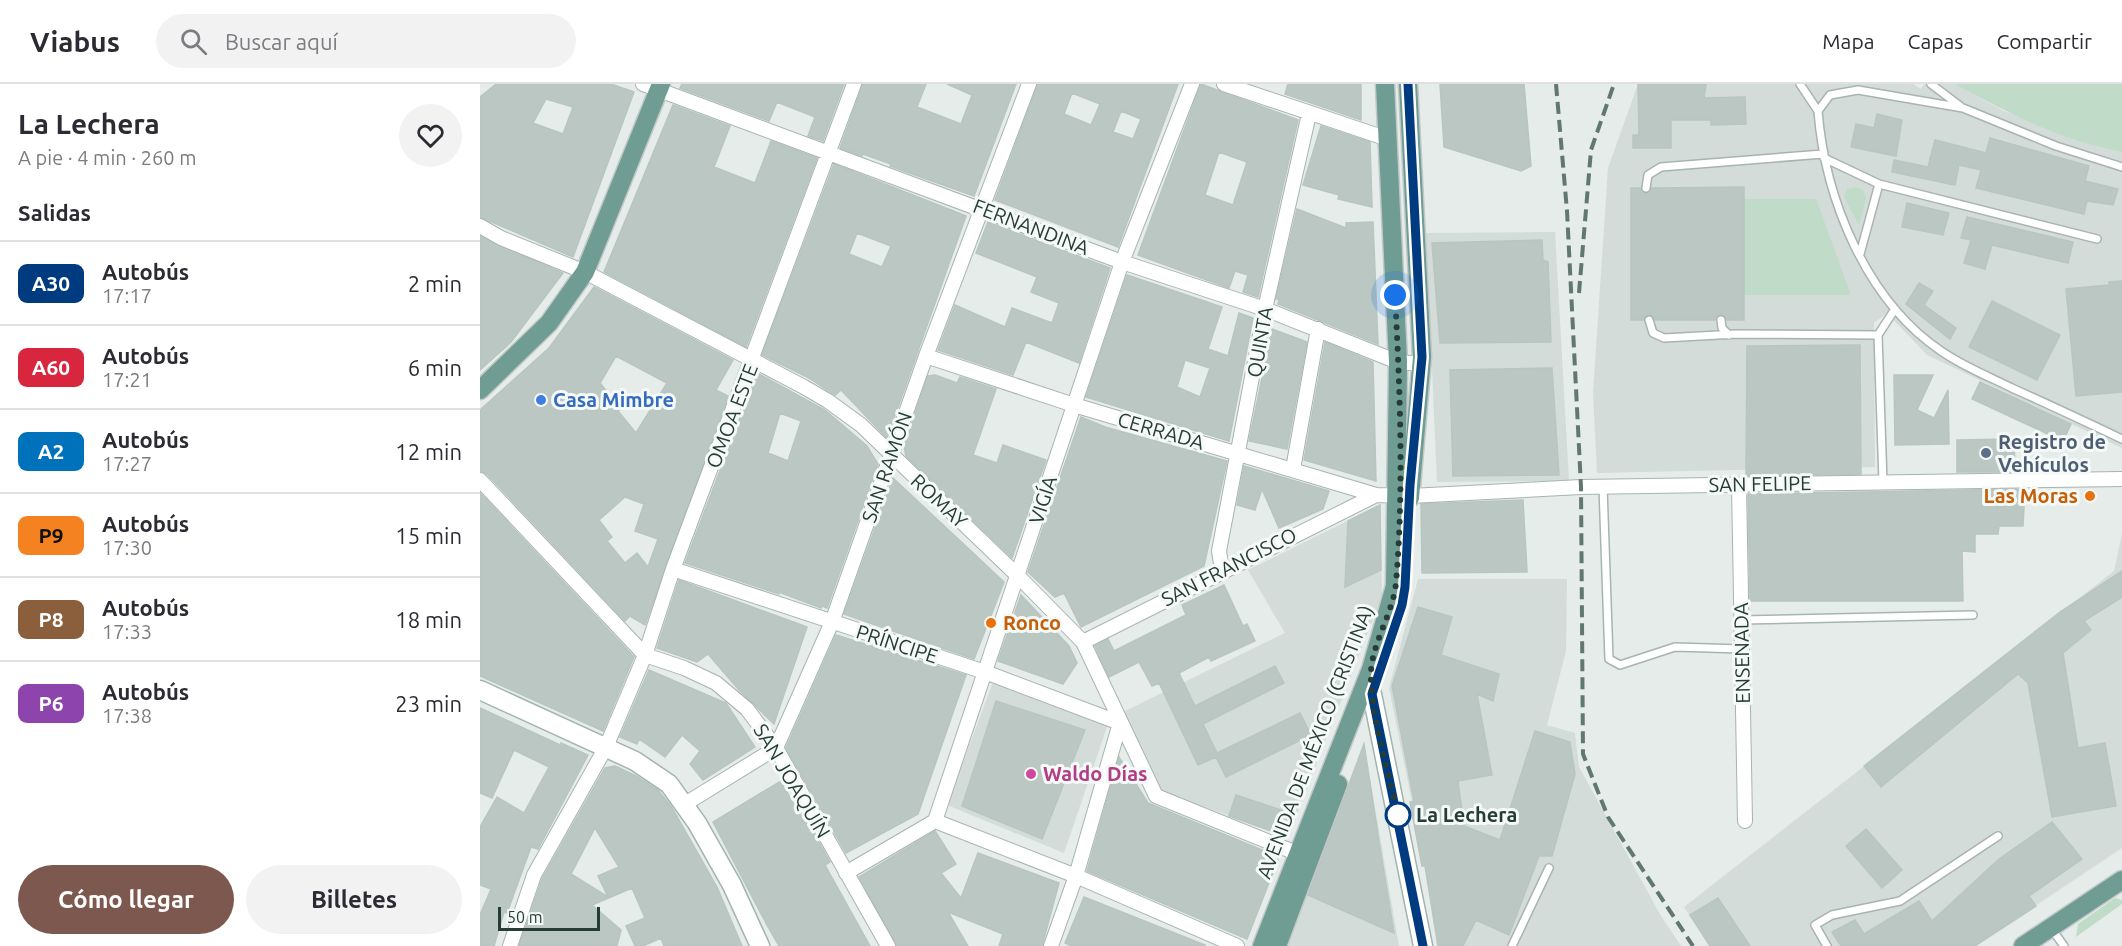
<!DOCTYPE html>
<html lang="es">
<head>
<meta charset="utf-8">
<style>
  :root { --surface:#fff; --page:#f2f2f3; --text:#2b2b33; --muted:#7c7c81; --line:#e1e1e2; --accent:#7d584e }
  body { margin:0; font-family:Ubuntu,sans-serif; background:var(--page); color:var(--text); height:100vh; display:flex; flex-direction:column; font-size:22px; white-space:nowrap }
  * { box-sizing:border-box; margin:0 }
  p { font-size:20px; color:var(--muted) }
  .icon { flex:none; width:33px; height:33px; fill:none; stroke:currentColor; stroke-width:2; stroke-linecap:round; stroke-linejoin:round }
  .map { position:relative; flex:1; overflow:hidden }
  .panel { display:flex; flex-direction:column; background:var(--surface); width:480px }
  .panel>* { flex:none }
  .badge { padding:0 12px; border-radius:9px; font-size:21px; line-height:39px }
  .scale { position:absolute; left:18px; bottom:15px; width:102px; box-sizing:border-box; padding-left:6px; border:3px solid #263c37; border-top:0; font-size:16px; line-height:21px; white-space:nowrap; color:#263c37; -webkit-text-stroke:4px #f5f9f7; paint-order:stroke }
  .you { position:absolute; width:30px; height:30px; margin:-15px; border:4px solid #fff; border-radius:50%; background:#1a73e8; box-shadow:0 0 0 9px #1a73e833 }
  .map>.badge { position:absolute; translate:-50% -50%; box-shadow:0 0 0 3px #fff }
  h2 { padding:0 18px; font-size:22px; line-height:54px }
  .round { display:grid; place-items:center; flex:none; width:63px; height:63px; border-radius:32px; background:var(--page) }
  .overview { display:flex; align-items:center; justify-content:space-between; height:102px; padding:0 18px }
  h1 { font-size:28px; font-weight:600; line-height:45px }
  .cta { display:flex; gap:12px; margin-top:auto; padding:12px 18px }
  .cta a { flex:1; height:69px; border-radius:36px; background:var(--accent); color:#fff; font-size:24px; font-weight:600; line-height:69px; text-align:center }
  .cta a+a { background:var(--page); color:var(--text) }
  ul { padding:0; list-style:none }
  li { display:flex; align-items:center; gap:18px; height:84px; padding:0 18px; border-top:2px solid var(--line) }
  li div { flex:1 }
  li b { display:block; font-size:22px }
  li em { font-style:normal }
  li .badge { min-width:66px; font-weight:700; text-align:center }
  header { display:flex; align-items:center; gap:36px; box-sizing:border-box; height:84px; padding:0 30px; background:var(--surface); border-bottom:2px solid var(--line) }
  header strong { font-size:28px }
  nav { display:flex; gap:33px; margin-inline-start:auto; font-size:21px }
  .search { width:420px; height:54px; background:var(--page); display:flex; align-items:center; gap:15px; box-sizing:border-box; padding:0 21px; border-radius:33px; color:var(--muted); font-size:22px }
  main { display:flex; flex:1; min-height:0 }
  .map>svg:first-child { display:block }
</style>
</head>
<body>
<header>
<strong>Viabus</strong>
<div class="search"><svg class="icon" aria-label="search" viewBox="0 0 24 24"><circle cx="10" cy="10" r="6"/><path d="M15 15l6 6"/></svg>Buscar aquí</div>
<nav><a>Mapa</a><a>Capas</a><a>Compartir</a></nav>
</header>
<main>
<section class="panel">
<div class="overview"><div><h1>La Lechera</h1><p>A pie · 4 min · 260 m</p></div><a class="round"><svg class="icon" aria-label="heart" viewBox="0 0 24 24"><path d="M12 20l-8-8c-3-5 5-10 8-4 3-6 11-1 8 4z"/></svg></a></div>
<h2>Salidas</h2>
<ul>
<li><span class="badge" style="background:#003b80;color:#fff">A30</span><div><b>Autobús</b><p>17:17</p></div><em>2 min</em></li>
<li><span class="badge" style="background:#d7263d;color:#fff">A60</span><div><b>Autobús</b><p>17:21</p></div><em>6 min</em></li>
<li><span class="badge" style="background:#0072bc;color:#fff">A2</span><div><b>Autobús</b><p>17:27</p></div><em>12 min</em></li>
<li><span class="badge" style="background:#f58220;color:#111">P9</span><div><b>Autobús</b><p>17:30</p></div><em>15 min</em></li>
<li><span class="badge" style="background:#8b5e3c;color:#fff">P8</span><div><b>Autobús</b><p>17:33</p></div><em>18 min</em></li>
<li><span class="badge" style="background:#8e44ad;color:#fff">P6</span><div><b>Autobús</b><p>17:38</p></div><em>23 min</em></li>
</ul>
<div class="cta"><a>Cómo llegar</a><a>Billetes</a></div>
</section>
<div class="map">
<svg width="1642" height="862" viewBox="0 0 1642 862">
  <rect width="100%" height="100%" fill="#e5ece9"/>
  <path fill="#d3dcd8" d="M1158,0H1433L1441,5L1444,0H1474L1524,27L1622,64L1642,68V364L1447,271L1407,229L1394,239L1395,383L1117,389L1113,309L1128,84Z
    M1075,148L1089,397L957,398L946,149Z
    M900,421L902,512L808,753L678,706L643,628L805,549L768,486Z
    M1642,450V764L1495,862H1230L1204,823L1634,487Z
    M938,495H1087L1086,567L1067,641L1095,649L1099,683L1181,832L1201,862H961L909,604Z
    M513,598L628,640L584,769L467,721Z
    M884,660L919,862H804Z"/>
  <path fill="#c1dbc9" d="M1474,0H1642V68C1583,57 1526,28 1474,0Z
    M1376,103L1383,106L1386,114L1379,141L1364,113L1367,105Z
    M1264,115H1336L1371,211H1264Z
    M1635,814L1642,816V820L1596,853L1598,840Z"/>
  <path fill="#bac7c2" stroke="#b8c5c0" stroke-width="1.5" fill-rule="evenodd" d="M16,0H131L154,8L93,173L0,133V13ZM66,15L93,23L83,50L53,39Z
    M202,0H364L343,57L328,52L335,33L297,18L289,37L200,4Z
    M383,0H446L437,23L481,40L492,11L467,0H536L494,112L410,82L411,80L383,70L382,72L360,64Z
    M558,0H698L638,163L515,116ZM592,9L620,20L611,41L584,30ZM641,27L661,35L653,55L633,48Z
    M721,0L818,36L778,213L763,208L768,191L755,187L749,204L658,171ZM739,68L767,78L753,121L725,111Z
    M808,0H881V36L805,10Z
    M960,0H1044L1051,82L1041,87L964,63Z
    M1158,0H1226L1224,14L1265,13L1266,40L1231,41V36H1191V64H1153V51H1159Z
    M193,21L250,42L234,83L275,99L291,57L337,74L266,263L124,188Z
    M1397,30L1422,36L1416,72L1371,63L1376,40L1394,44Z
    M841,42L890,58L892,123L858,115L859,111L823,101Z
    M1510,54L1609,82L1605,97L1638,105L1633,121L1607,117L1604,130L1496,104L1501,86L1479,81L1475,101L1412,88L1414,76L1448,83L1455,56L1506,69Z
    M354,80L486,132L407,354L361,306L355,311L329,294L282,271ZM377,149L411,162L402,183L369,170Z
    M1264,103V236H1247L1241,230L1235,236H1175L1170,230L1163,236H1151V104H1160L1166,110L1172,104Z
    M1427,119L1469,129L1463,151L1422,143Z
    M817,125L866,144V139L893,138L898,260L798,220L799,215H796Z
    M1487,133L1593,158L1588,179L1512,161L1505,185L1484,179L1491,156L1481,154Z
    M508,138L630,184L599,279L546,258L533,291L458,266L475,221L525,243L532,224L572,239L579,219L551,208L557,193L496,169Z
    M0,152L83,189L31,258L0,286Z
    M1062,156L1063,176L1068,178L1071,258L960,259L952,159Z
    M647,191L742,223L728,265L748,272L759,229L773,234L749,357L606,313ZM705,276L730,284L720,313L697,303Z
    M1642,197V308L1596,312L1586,205L1629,201V198Z
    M1439,199L1453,207L1444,221L1476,244L1470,255L1426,220Z
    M114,203L253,276L236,306L248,312L165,541L150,532L145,537L7,390L0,387V326L69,264ZM136,272L187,299L156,349L138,327L141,325L120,299ZM145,413L164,420L155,447L178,455L168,483L157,469L145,479L127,457L132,453L119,436Z
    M1512,217L1580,251L1557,296L1489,263Z
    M792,245L827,258L807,365L769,357Z
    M845,258L893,278L896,397L824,376Z
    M1380,261L1381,390L1266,392L1267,262Z
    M1072,284L1079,391L973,392L970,286Z
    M277,289L345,326L387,362L398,380L347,524L342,522L341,524L299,508V510L205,479ZM300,329L321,337L308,377L288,369Z
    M455,291L477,299L480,293L516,305L493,371L517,379L523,361L566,376L532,474L426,372L424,362L448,292Z
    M1414,291H1453L1437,326L1454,334L1468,306L1469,360L1415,361Z
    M1500,298L1591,340L1583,357L1492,315Z
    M601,333L625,343L747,377L724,482L601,543L584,509L575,513L548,488Z
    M1534,355L1535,388H1477V356Z
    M764,382L849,407L843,425L799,444L782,405L775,426L757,421Z
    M413,394L524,498L494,575L364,530Z
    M1545,405L1543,442H1519L1518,450H1495V468L1482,467L1483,517H1270L1268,410Z
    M0,409L154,573L123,647L0,592Z
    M1043,416L1047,488L942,489L941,420Z
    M900,421L901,486L865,503L868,437Z
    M1642,487V513L1604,537L1611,546L1583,569L1598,664L1625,659L1636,722L1572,733L1548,599L1538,590L1401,703L1384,682L1580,528Z
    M199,496L327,543L294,640L259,606L228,570L217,578L177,564Z
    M744,501L763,542L767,540L775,557L731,577L729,573L699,589L715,622L795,582L804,599L723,640L737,669L820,629L831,651L746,693L736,673L718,681L679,599L672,602L659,578L629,593L615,562L628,555L634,567L706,531L702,521Z
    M541,511L589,562L597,579L583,600L518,577Z
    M938,523L972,533L961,571L1019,590L1013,617L997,610L1012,691L978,697L984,742L1020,756L1055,647L1090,658L1095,690L1072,772H1059L1029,851L996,836L983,862H958L945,782H942L930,718L934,717L912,602Z
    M356,551L486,591L438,730L366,769L306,664Z
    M169,586L246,619L275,663L223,696L210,680L220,667L202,651L185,673L159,655L157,660L140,653Z
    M516,617L605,646L562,755L482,722Z
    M0,624L80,661L81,659L108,671L58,765L51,763L27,829L24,828L14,862H0V831L11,805L0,801V743L17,713L44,729L69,683L34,666L12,714L0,709Z
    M884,660L900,764L914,849L828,811Z
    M639,673L668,719L799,773L767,855L607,787Z
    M135,682L156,692L178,706L191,722L237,803L262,862H184L181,854L163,862H155L146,842L165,834L152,804L112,821L141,846L137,862H39L62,795L125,684ZM115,744L139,783L118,792L128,813L91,790Z
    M301,697L313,719L316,717L350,778L345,781L390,862H299L287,841L233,738Z
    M756,711L816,731L808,753L749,732Z
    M1572,738L1602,775L1549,812L1556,822L1495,862H1361L1352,848L1375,836L1384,850L1439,817L1452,837L1519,775Z
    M1386,745L1422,786L1402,804L1366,762Z
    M455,747L476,780L461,789L481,814L498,769L579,799L562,862H519L523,850L468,828L488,862H417L379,793Z
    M604,813L725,861V862H591L585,859Z
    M1238,814L1270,862H1230L1210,831Z"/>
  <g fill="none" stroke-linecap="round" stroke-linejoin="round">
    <defs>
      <path id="service" d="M1320,0L1338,27
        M1451,0L1480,22
        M1344,74L1399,100L1617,155
        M1642,83L1576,62L1483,24L1378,6L1350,11L1338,27C1345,115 1386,216 1461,267C1484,283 1510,293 1534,305C1570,321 1606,338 1642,355
        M1166,104L1168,91L1181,83L1343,70
        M1380,170L1399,100
        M1169,236L1173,249L1184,254L1256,250L1398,251
        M1241,236L1242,244L1249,251
        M1403,398L1398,251L1415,225
        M1123,403L1129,575L1140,581L1195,563L1262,565
        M1261,536L1493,531
        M1571,844L1584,862
        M1032,862L1069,784
        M1347,862L1335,841L1352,831L1420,817L1518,752"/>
      <path id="minor" d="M163,0L642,178L785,225L918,278L942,280
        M744,0L908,55
        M0,142L21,154L105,188L324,303L348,317L381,341L538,492L603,558L676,712L826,773
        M446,272L594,321L896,411L930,412L1101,403L1642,395
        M813,385L838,245
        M0,396L165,571L204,584L236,599L267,625L296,664L408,862
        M1259,401L1265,737
        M193,485L505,588L640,639L596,792L571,862
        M742,486L739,467L785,225L829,30
        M603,558L896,411
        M205,720L296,664L352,538L446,272L549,0
        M455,737L596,792L757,862
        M366,789L455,737L642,178L712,0
        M30,862L54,791L126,663L165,571L193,485L374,0"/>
      <path id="secondary" d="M0,606L155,677L189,700L217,739L252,801L280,862
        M892,610L943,862"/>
      <path id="primary" d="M928,0L942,273L930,414
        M0,306L69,239L105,188L181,0
        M782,862L891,585L915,502L918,278L905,0
        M797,862L858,700
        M1543,862L1642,796"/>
    </defs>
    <use href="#service" stroke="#a8b4b0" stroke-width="10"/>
    <use href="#minor" stroke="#a8b4b0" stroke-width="16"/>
    <use href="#secondary" stroke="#a1b4ae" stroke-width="21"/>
    <use href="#primary" stroke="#c2c8c7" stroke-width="21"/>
    <use href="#service" stroke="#fff" stroke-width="7"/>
    <use href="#minor" stroke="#fff" stroke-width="14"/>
    <use href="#secondary" stroke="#fff" stroke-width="18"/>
    <use href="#primary" stroke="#6f9c93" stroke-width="18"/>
    <path stroke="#617772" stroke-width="4" stroke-dasharray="12 6" stroke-linecap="butt" d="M1076,0L1087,127L1101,403L1103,670L1128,733L1213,862
      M1099,209L1111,66L1134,0"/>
  </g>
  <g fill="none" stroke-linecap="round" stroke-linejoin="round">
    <defs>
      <path id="line" d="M928,0L942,273L930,401L925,503L922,521L892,610L943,862"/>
    </defs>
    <use href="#line" stroke="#fff" stroke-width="14"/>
    <use href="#line" stroke="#003b80" stroke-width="9"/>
    <path stroke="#263c37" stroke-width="6" stroke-dasharray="0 10.8" d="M915,211C920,306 924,404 916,499C913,529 893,557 891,587C889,624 911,700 918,731"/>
  </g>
  <circle fill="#3f7fe0" stroke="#f5f9f7" stroke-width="2" cx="61" cy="316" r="6"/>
  <circle fill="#5c6f8a" stroke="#f5f9f7" stroke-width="2" cx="1506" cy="369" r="6"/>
  <g fill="#e8710a" stroke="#f5f9f7" stroke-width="2">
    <circle cx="1610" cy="412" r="6"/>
    <circle cx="511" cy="539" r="6"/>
  </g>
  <circle fill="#d1479c" stroke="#f5f9f7" stroke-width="2" cx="551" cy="690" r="6"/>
  <circle fill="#fff" stroke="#003b80" stroke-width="3" cx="918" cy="731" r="12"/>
  <g text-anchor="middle" stroke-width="6" stroke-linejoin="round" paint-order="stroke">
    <g font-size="20" fill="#263c37" stroke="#f5f9f7">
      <text transform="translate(551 143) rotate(21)" y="7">FERNANDINA</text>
      <text transform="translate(780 258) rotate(-80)" y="7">QUINTA</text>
      <text transform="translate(252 332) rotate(-69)" y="7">OMOA ESTE</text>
      <text transform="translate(681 347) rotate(16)" y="7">CERRADA</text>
      <text transform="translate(407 383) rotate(-71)" y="7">SAN RAMÓN</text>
      <text transform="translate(1280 400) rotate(-1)" y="7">SAN FELIPE</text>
      <text transform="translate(563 416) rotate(-72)" y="7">VIGÍA</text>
      <text transform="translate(459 417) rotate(43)" y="7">ROMAY</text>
      <text transform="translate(749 483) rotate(-27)" y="7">SAN FRANCISCO</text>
      <text transform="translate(417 560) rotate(18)" y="7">PRÍNCIPE</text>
      <text transform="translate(1262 569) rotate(-91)" y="7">ENSENADA</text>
      <text transform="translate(835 658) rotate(-69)" y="7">AVENIDA DE MÉXICO (CRISTINA)</text>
      <text transform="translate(312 697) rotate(59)" y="7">SAN JOAQUÍN</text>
    </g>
    <g font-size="20" font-weight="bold" fill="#366cbe" stroke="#f5f9f7" text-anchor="start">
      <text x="73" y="323">Casa Mimbre</text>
    </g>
    <g font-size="20" font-weight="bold" fill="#4e5e75" stroke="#f5f9f7" text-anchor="start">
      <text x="1518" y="365">Registro de<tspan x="1518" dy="23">Vehículos</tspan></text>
    </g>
    <g font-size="20" font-weight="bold" fill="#c56008" stroke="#f5f9f7" text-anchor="end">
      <text x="1598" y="419">Las Moras</text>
      <text x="523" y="546" text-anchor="start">Ronco</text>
    </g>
    <g font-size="20" font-weight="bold" fill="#b23c85" stroke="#f5f9f7" text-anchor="start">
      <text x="563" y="697">Waldo Días</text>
    </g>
    <g font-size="20" font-weight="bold" fill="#263c37" stroke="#f5f9f7" text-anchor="start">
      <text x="936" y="738">La Lechera</text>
    </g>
  </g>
</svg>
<div class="scale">50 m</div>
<div class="you" style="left:915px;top:211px"></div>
</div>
</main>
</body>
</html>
